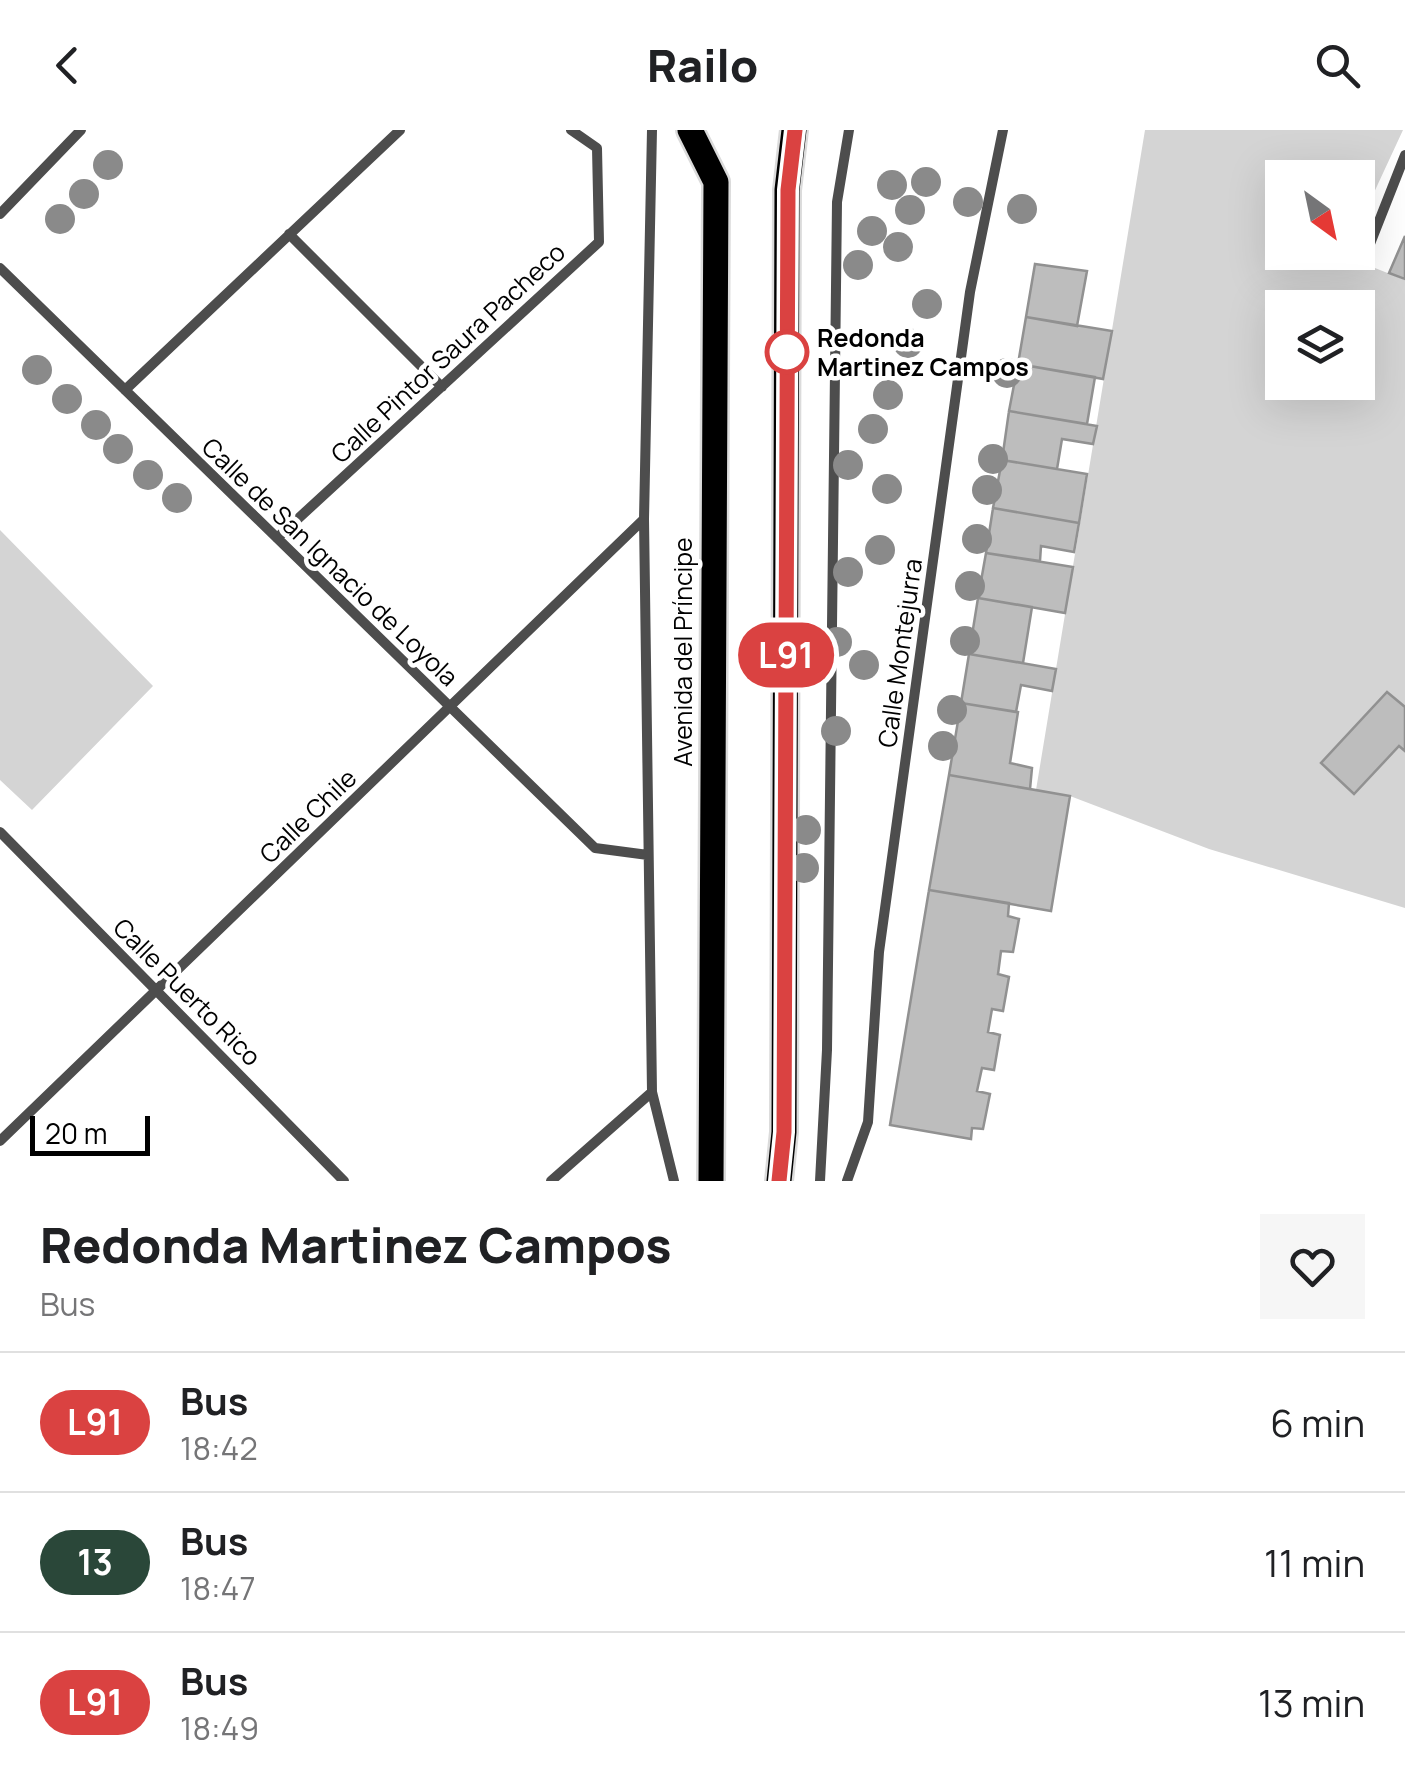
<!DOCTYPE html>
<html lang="en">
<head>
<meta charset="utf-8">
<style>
  :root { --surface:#fff; --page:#f6f6f6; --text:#202124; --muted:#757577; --line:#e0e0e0 }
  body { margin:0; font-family:Manrope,sans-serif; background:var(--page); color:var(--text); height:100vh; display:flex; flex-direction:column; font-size:38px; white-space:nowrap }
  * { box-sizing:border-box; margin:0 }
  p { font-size:32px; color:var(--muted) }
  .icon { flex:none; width:55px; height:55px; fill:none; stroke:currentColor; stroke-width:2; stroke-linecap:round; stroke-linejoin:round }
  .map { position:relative; height:1051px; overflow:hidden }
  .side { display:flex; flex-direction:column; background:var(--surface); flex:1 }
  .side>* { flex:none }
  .badge { padding:0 20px; border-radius:32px; font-size:35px; line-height:65px }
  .needle { width:65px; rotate:147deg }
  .fabs { position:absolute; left:1265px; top:30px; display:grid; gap:20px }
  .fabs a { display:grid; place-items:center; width:110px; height:110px; border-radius:0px; background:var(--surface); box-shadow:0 10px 40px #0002; font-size:50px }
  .scale { position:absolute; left:30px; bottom:25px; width:120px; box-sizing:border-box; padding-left:10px; border:5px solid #000; border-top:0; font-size:28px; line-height:35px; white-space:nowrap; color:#000; -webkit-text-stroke:8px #fff; paint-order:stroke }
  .map>.badge { position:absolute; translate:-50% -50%; box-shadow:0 0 0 5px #fff }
  .round { display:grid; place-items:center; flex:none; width:105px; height:105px; border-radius:0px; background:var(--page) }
  .headline { display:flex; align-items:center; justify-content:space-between; height:170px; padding:0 40px }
  h1 { font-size:48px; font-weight:800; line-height:75px }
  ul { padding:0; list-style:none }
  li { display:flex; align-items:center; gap:30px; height:140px; padding:0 40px; border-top:2px solid var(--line) }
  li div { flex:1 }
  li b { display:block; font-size:38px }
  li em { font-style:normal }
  li .badge { min-width:110px; font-weight:700; text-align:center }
  header { display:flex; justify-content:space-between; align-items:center; height:130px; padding:0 40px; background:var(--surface); font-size:45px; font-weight:800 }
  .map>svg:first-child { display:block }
</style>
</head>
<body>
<header><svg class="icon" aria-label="back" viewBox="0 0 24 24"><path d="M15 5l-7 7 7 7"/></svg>Railo<svg class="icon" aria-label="search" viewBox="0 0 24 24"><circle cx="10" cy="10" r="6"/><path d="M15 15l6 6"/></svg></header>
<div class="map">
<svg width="1405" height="1051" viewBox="0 0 1405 1051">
  <rect width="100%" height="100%" fill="#fff"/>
  <path fill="#d4d4d4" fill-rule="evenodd" d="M1145,0H1403L1358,97V48H1282V122L1346,123L1345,126L1405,150V778L1209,719L1070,666L1036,660ZM1282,178H1358V252H1282Z
    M0,400L153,556L32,680L0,650Z"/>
  <path fill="#bdbdbd" stroke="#919191" stroke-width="2.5" d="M1405,106V149L1389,143Z
    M1035,134L1087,141L1077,196L1026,187Z
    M1026,187L1112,201L1103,249L1018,234Z
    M1018,234L1095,247L1087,294L1009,281Z
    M1009,281L1097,296L1093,314L1062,309L1057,339L1002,330Z
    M1002,330L1087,344L1079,393L993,378Z
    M993,378L1079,393L1074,422L1041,416L1040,431L986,423Z
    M986,423L1073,437L1065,483L978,468Z
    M978,468L1032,477L1023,533L969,524Z
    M969,524L1056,539L1052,561L1021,555L1016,582L961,573Z
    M1387,562L1405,577V621L1399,616L1354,664L1321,633Z
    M961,573L1018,582L1010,633L1032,638L1030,659L949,645Z
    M949,645L1070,666L1051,781L929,760Z
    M929,760L1009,773L1008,786L1019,789L1013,822L1001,821L998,844L1009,847L1003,881L992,879L988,902L1000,905L994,940L982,938L977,961L990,964L983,999L972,998L971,1009L890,995Z"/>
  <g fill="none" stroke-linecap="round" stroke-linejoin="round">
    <defs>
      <path id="primary" d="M690,0L716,52L711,1051
        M779,1051L784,1002L787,60L794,0"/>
    </defs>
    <use href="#primary" stroke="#dbdbdb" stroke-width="30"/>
    <path stroke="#4d4d4d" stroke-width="10" d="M652,0L644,389L652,962L674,1051
      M0,84L81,0
      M289,104L442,257
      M1366,124L1405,25
      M0,138L595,718L648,725
      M125,260L400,0
      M277,408L599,112L597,18L571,0
      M0,702L344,1051
      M0,1011L644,389
      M551,1051L652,962
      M820,1051L827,920L837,72L849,0
      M847,1051L868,992L879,822L970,162L1003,0"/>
    <use href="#primary" stroke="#000" stroke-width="25"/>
  </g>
  <g fill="#8a8a8a">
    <circle cx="108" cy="35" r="15"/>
    <circle cx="926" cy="52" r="15"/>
    <circle cx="892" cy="55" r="15"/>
    <circle cx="84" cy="64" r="15"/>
    <circle cx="968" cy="72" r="15"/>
    <circle cx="1022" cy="79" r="15"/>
    <circle cx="910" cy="80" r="15"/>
    <circle cx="60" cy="89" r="15"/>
    <circle cx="872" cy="101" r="15"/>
    <circle cx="898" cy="117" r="15"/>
    <circle cx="858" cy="135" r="15"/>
    <circle cx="927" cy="174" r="15"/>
    <circle cx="908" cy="213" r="15"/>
    <circle cx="37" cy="240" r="15"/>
    <circle cx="1007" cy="243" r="15"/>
    <circle cx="888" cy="265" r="15"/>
    <circle cx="67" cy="269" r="15"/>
    <circle cx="96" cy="295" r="15"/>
    <circle cx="873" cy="299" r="15"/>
    <circle cx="118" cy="319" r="15"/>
    <circle cx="993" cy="329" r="15"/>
    <circle cx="848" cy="335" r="15"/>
    <circle cx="148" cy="345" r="15"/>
    <circle cx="887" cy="359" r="15"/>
    <circle cx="987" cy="360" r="15"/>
    <circle cx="177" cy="368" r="15"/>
    <circle cx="977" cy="409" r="15"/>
    <circle cx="880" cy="420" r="15"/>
    <circle cx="848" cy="442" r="15"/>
    <circle cx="970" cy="456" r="15"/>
    <circle cx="965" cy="511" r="15"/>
    <circle cx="837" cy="512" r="15"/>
    <circle cx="864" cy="535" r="15"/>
    <circle cx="952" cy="580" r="15"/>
    <circle cx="836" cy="601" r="15"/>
    <circle cx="943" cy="616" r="15"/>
    <circle cx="806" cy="700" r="15"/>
    <circle cx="804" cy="738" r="15"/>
  </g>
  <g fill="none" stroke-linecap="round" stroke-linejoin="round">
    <defs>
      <path id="line" d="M779,1051L784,1002L788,60L795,0"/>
    </defs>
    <use href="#line" stroke="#fff" stroke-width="22"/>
    <use href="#line" stroke="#da4241" stroke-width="15"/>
  </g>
  <circle fill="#fff" stroke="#da4241" stroke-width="5" cx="787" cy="222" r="20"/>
  <g text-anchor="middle" stroke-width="9" stroke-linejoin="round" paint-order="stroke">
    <g font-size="25" font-weight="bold" fill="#000" stroke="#fff" text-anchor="start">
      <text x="817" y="217">Redonda<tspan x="817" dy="29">Martinez Campos</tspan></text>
    </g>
    <g font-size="25" fill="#000" stroke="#fff">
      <text transform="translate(448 223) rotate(-43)" y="9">Calle Pintor Saura Pacheco</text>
      <text transform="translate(330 432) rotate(44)" y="9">Calle de San Ignacio de Loyola</text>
      <text transform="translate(683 522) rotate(-90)" y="9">Avenida del Príncipe</text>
      <text transform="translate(900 523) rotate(-82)" y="9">Calle Montejurra</text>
      <text transform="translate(308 686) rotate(-44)" y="9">Calle Chile</text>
      <text transform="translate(187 862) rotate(45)" y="9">Calle Puerto Rico</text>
    </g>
  </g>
</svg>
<div class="fabs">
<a><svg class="needle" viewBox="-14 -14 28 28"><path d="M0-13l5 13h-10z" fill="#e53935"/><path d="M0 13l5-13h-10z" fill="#757577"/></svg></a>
<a><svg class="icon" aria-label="layers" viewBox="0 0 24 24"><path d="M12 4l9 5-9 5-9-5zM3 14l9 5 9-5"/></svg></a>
</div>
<div class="scale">20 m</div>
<b class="badge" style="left:786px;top:525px;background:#da4241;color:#fff">L91</b>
</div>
<section class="side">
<div class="headline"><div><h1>Redonda Martinez Campos</h1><p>Bus</p></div><a class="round"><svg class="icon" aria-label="heart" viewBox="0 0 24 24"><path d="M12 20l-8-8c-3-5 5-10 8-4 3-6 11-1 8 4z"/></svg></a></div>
<ul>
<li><span class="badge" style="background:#da4241;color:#fff">L91</span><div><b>Bus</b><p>18:42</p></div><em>6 min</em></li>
<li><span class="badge" style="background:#2a4739;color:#fff">13</span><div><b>Bus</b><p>18:47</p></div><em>11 min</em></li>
<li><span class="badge" style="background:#da4241;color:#fff">L91</span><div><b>Bus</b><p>18:49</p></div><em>13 min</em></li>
</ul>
</section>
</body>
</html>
